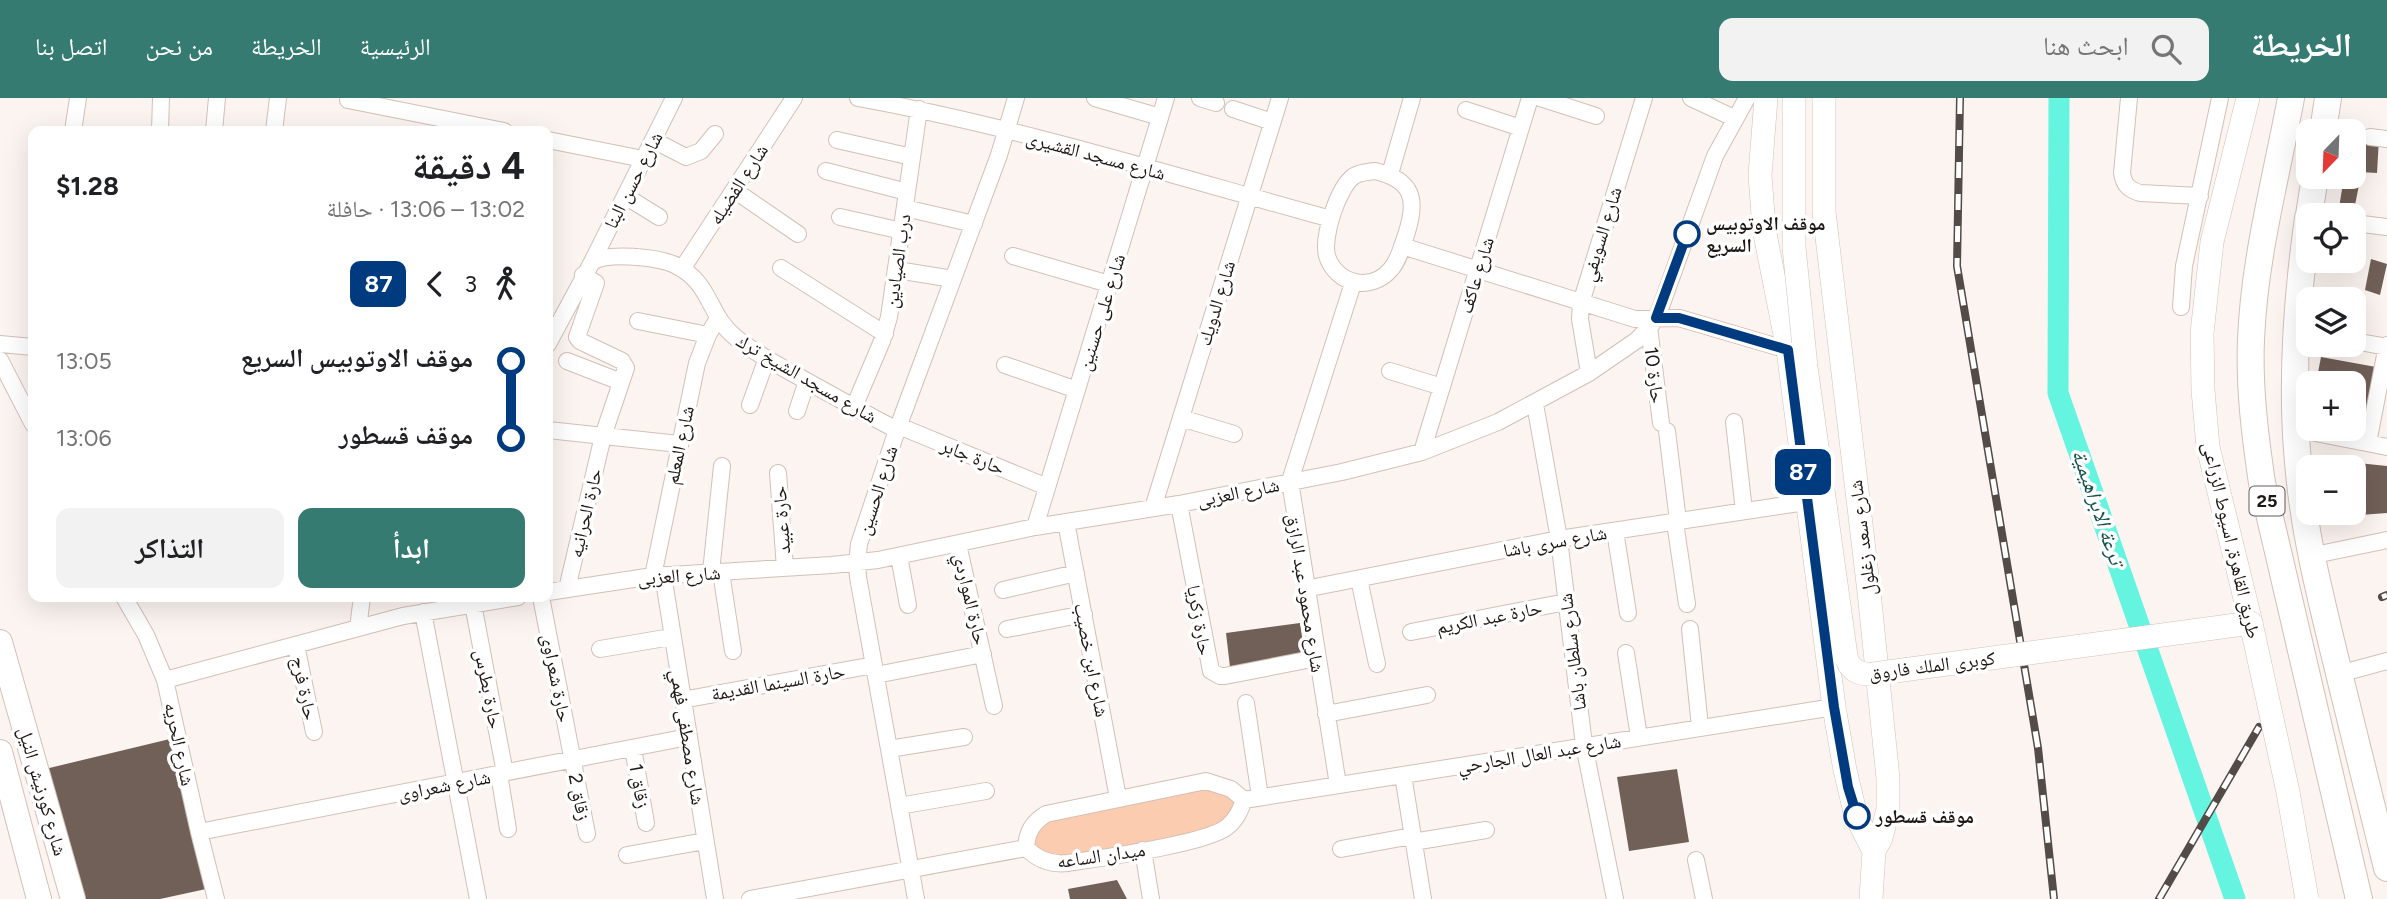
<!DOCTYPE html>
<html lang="ar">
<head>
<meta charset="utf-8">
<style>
  :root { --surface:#fff; --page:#f2f2f2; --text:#202124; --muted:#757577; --accent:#357b71 }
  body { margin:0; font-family:Figtree,"Noto Naskh Arabic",sans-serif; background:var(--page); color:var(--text); direction:rtl; height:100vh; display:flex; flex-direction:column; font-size:26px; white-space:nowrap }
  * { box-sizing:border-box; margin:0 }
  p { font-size:23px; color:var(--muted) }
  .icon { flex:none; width:38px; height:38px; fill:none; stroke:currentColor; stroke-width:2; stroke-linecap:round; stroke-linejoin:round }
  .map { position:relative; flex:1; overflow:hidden; direction:ltr }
  .details { position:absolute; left:28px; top:28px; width:525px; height:476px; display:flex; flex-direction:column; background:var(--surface); border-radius:14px; box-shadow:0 7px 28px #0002; direction:rtl }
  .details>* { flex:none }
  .badge { padding:0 14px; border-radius:10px; font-size:24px; line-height:46px }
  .needle { width:46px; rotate:203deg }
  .controls { position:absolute; left:2296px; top:21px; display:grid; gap:14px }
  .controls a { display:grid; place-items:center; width:70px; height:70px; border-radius:14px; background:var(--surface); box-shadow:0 7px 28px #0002; font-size:35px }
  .map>.badge { position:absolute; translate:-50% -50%; box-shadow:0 0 0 4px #fff }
  .legs { display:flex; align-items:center; gap:10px; height:77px; padding:0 28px; font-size:23px }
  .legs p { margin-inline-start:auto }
  .summary { display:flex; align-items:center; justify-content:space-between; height:119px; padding:0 28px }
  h1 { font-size:38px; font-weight:700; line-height:52px }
  .action { display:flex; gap:14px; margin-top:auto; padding:14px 28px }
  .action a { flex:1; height:80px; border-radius:14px; background:var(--accent); color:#fff; font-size:28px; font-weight:700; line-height:80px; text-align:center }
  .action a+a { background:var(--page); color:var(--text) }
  ul { padding:0 28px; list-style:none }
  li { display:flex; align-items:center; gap:24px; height:77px; font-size:26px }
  li i { display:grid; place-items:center; width:10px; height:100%; margin:0 9px; background:currentColor }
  li i::after { content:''; width:18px; height:18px; margin:-9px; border:5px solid; border-radius:50%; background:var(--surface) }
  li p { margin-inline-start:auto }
  li:first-child i { background:linear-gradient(#0000 50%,currentColor 0) }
  li:last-child i { background:linear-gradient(currentColor 50%,#0000 0) }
  header { display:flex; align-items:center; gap:42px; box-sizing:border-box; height:98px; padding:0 35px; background:var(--accent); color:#fff }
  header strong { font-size:33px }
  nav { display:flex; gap:38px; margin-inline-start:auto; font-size:24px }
  .search { width:490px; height:63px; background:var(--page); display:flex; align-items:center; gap:18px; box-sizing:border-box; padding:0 24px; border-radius:14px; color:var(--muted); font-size:26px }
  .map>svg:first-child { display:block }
</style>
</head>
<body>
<header>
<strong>الخريطة</strong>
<div class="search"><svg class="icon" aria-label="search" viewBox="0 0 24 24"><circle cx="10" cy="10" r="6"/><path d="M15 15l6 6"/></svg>ابحث هنا</div>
<nav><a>الرئيسية</a><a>الخريطة</a><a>من نحن</a><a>اتصل بنا</a></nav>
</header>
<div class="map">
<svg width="2387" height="801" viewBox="0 0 2387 801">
  <rect width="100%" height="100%" fill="#fcf4f0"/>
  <path fill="#fcccb1" d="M1205,689L1216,690L1238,704L1229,719L1206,734L1055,760L1033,748L1034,736L1043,725Z"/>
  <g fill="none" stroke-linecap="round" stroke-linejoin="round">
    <path stroke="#64f4e0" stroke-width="21" d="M2059,0L2058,295L2235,801"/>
  </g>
  <path fill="#716057" d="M2379,40L2377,75L2360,74L2362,45Z
    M2354,74H2360L2361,77L2353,117L2338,116L2344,79H2354Z
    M2371,161L2387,166L2380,197L2365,192Z
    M2321,259L2376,269L2369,311L2354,308V285H2316Z
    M2358,365L2387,368V415L2360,417Z
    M1300,525L1305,559L1230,569L1226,535Z
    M174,640L206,791L160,801H77L41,672Z
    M1677,671L1689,744L1629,753L1617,679Z
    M1117,782L1127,801H1070L1068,791Z"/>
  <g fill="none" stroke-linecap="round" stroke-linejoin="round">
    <defs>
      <path id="minor" d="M858,0C1018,29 1174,78 1331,121
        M1095,0L1160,19
        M1200,0L1216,5
        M1540,0L1596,18
        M1691,0L1734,20
        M2129,0L2122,75C2124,87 2128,91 2140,95L2200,98
        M348,2L504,33
        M1233,11L1272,24
        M1466,12L1521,30
        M73,33L78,0
        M160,33L161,0
        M214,33L217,0
        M274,33L278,0
        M2370,39L2387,41
        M548,42L643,61
        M653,42L686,59L701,53L715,36
        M837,42L912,59
        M826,73L907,94
        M1375,73C1413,82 1418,101 1406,137C1402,148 1399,162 1391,171C1371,195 1336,186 1327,158C1322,139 1338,89 1354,78C1361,74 1368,74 1375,73Z
        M1390,76L1412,0
        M734,92L798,136
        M625,98L659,119
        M905,110L974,126
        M840,119L902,133
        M2354,125L2387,129
        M1402,148L1635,221L1679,220L1788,252
        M1013,158L1109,186
        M592,164L674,0
        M781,170L885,236
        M682,171L794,0
        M897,172L953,181
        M2181,209L2184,168L2220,0
        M638,223L708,237
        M1649,229L1661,325
        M2354,243L2387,249
        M0,246L33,249
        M548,246L592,164C608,154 658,159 675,167C711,184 708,217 735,239C753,254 774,265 794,276C828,295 862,314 897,332
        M0,262L33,326
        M567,263L621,284
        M1005,267L1077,292
        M1390,273L1442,289
        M1589,275L1580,221L1581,205L1644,0
        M1535,306L1559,441L1584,647L1615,801
        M750,307L767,260
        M854,309L882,243L889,219L919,11
        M797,313L807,283
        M1181,320L1234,336
        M1734,324L1744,413
        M899,328L1047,389
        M2295,331L2387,349
        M548,332L679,346
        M1667,333L1678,423
        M2368,345L2387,247
        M1422,354L1530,0
        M778,375L785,470
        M1179,406L1211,573L1220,578H1225L1317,560
        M1153,410L1280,0
        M1066,424L1118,700
        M1675,424L1687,506
        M1035,429L1166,0
        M1615,433L1628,515
        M958,446L994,608
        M899,458L908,507
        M2310,458L2387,442
        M711,474L722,368
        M721,474L733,553
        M663,477L715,801
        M653,478L697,265L708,237L718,220
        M1359,481L1377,566
        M567,491L603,338L626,270L622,263L580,243L577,239L596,185L583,177
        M1305,491L1559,441L1806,404
        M1003,492L1076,475
        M548,494L653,478L832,467L878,462L1035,429L1179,406L1342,374L1422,354L1498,324L1589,275L1637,242L1652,226L1659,214L1715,58L1747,0
        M124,499L146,537L165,582L199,734L216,801
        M541,499L587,736
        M473,506L505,675
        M423,514L478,801
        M358,530L362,499
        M1007,531L1084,516
        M1690,531L1700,629
        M1411,534L1566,504
        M296,547L314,634
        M600,551L671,539
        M1626,555L1639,639
        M2339,576L2387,563
        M876,577L983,556
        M165,582L403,518L518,499
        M682,602L874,567
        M1246,605L1260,699
        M1326,616L1427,597
        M633,650L646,725
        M889,651L964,639
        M499,676L508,731
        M1403,677L1423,801
        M1206,683L1231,691L1244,702C1240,713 1236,722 1227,729C1206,746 1100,760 1068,765C1051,767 1038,762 1026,750C1027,734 1032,725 1046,716Z
        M1338,687L1290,383L1353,185
        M1244,702L1834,609
        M899,708L986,693
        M199,734L688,639
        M1413,744L1486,732
        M1341,751L1412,738
        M1143,752L1151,801
        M627,757L705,743
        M1696,762L1704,801
        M750,801L1026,750
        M916,801L858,479L857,466L859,446L897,332L999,57L1016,0"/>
      <path id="secondary" d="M1766,0L1760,77L1764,131L1788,252L1834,609L1845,672L1856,718L1874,753
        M1824,0V114L1869,494L1888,680V711L1881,740L1874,753L1871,801
        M2248,0L2212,144L2202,235L2203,292L2208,349L2251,525"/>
      <path id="primary" d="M0,544L73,801
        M0,654L39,801"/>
      <path id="trunk" d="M2291,0C2276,80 2254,161 2251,242C2249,290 2255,337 2262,385L2359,801
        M2323,33L2328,0
        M2309,117L2315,79
        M2308,120C2296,205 2290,290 2299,375C2305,439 2321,501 2336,563C2353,632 2370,701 2387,770"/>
    </defs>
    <use href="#minor" stroke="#d3c0b5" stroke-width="18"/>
    <use href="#secondary" stroke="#d3c0b5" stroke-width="24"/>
    <use href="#primary" stroke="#d3c0b5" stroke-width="26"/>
    <use href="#trunk" stroke="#d3c0b5" stroke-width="28"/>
    <use href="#minor" stroke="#fff" stroke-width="16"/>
    <use href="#secondary" stroke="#fff" stroke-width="23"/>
    <use href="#primary" stroke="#fff" stroke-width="24"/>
    <use href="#trunk" stroke="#fff" stroke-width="26"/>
    <defs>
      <path id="rail" d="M1960,0L1957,168L2038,650L2054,801
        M2382,499L2387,497
        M2159,801L2259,629"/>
    </defs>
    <use href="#rail" stroke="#534b48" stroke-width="8"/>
    <use href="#rail" stroke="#fff" stroke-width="5" stroke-dasharray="16" stroke-linecap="butt"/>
    <defs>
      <path id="secondary-bridge" d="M1794,0V149L1806,269L1846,558C1849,572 1859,577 1873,576L2251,525L2288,694L2307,801"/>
    </defs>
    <use href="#secondary-bridge" stroke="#d3c0b5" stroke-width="24" stroke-linecap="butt"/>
    <use href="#secondary-bridge" stroke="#fff" stroke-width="23"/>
  </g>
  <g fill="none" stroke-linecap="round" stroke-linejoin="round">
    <defs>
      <path id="line-1" d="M1687,136L1656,220H1679L1788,252L1834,609L1848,689L1857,718"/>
    </defs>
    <use href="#line-1" stroke="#fff" stroke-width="16"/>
    <use href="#line-1" stroke="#003b80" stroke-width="10"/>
  </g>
  <g fill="#fff" stroke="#003b80" stroke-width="3.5">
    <circle cx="1687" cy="136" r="12"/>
    <circle cx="1857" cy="718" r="12"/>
  </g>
  <g text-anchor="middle" stroke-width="7" stroke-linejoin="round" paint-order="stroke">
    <rect fill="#fff" stroke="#625d5a" stroke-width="2" x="2249.5" y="388.5" width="35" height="29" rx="5"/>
    <g font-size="18" font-weight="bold" fill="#1e1714">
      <text x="2267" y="409">25</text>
    </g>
    <g font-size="19" fill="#1e1714" stroke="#fff">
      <text transform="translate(1096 57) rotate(15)" y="7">شارع مسجد القشيرى</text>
      <text transform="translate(633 82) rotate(-63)" y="7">شارع حسن البنا</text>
      <text transform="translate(738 86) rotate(-57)" y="7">شارع الفضيله</text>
      <text transform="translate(1601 136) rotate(-73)" y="7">شارع السويفي</text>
      <text transform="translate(897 163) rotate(-82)" y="7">درب الصيادين</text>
      <text transform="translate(1476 177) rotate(-73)" y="7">شارع عاكف</text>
      <text transform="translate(1216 205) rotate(-73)" y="7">شارع الدويك</text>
      <text transform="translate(1101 214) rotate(-73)" y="7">شارع على حسنين</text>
      <text transform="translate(1655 277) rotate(83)" y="7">حارة 10</text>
      <text transform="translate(807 280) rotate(30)" y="7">شارع مسجد الشيخ ترك</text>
      <text transform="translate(679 347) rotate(-78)" y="7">شارع المعلم</text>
      <text transform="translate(973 358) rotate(22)" y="7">حارة جابر</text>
      <text transform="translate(877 392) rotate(-72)" y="7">شارع الحسين</text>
      <text transform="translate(1238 394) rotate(-11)" y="7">شارع العزبى</text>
      <text transform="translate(585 415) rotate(-77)" y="7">حارة الحرانيه</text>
      <text transform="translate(781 422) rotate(-94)" y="7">حارة عبيد</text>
      <text transform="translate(1862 440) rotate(-97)" y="7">شارع سعد زغلول</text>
      <text transform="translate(2232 442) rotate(77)" y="7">طريق القاهرة, اسيوط الزراعى</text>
      <text transform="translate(1555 443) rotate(-10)" y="7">شارع سرى باشا</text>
      <text transform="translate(679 477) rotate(-4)" y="7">شارع العزبى</text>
      <text transform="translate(1306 495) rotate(81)" y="7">شارع محمود عبد الرازق</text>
      <text transform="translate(971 501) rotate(77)" y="7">حارة المواردي</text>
      <text transform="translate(1489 519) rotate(-11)" y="7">حارة عبد الكريم</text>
      <text transform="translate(1200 522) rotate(80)" y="7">حارة زكريا</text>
      <text transform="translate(1572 554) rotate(-97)" y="7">شارع سلطان باشا</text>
      <text transform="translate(1092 562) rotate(79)" y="7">شارع ابن خصيب</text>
      <text transform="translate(1932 567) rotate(-7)" y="7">كوبرى الملك فاروق</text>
      <text transform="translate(557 580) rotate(79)" y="7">حارة شعراوى</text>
      <text transform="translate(778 584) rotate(-10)" y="7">حارة السينما القديمة</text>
      <text transform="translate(305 590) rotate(78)" y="7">حارة فرج</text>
      <text transform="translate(489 591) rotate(79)" y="7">حارة بطرس</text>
      <text transform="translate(688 639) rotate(81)" y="7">شارع مصطفى فهمي</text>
      <text transform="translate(180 646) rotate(78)" y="7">شارع الحريه</text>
      <text transform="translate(1539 655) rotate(-9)" y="7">شارع عبد العال الجارحي</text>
      <text transform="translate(444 687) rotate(-11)" y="7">شارع شعراوى</text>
      <text transform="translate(640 688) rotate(80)" y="7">زقاق 1</text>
      <text transform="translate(43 693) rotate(74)" y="7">شارع كورنيش النيل</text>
      <text transform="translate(580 699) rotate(79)" y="7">زقاق 2</text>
      <text transform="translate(1101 757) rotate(-8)" y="7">ميدان الساعه</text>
    </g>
    <g font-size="19" font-weight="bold" fill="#1e1714" stroke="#fff" text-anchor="start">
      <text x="1706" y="132">موقف الاوتوبيس<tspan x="1706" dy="22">السريع</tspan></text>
      <text x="1876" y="725">موقف قسطور</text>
    </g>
    <g font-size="21" font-style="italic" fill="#14524b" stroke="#fff">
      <text transform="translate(2098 409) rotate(71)" y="7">ترعة الابراهيمية</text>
    </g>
  </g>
</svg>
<div class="controls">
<a><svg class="needle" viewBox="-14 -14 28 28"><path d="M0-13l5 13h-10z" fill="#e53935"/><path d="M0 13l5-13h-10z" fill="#757577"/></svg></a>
<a><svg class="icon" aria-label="locate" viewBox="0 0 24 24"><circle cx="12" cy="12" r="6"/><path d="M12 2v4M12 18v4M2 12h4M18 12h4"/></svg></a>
<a><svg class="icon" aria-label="layers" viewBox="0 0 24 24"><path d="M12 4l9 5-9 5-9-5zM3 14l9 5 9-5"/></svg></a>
<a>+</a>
<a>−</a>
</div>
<b class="badge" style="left:1803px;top:374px;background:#003b80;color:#fff">87</b>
<section class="details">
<div class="summary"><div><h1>4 دقيقة</h1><p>13:02 – 13:06 · حافلة</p></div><b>$1.28</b></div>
<div class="legs"><svg class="icon" aria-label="walk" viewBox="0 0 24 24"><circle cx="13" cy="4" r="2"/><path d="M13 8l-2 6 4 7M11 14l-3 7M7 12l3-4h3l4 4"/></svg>3<svg class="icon" aria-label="back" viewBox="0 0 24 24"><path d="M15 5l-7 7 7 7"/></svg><b class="badge" style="background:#003b80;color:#fff">87</b></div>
<ul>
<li><i style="color:#003b80"></i><b>موقف الاوتوبيس السريع</b><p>13:05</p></li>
<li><i style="color:#003b80"></i><b>موقف قسطور</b><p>13:06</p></li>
</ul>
<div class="action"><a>ابدأ</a><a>التذاكر</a></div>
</section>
</div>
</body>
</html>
